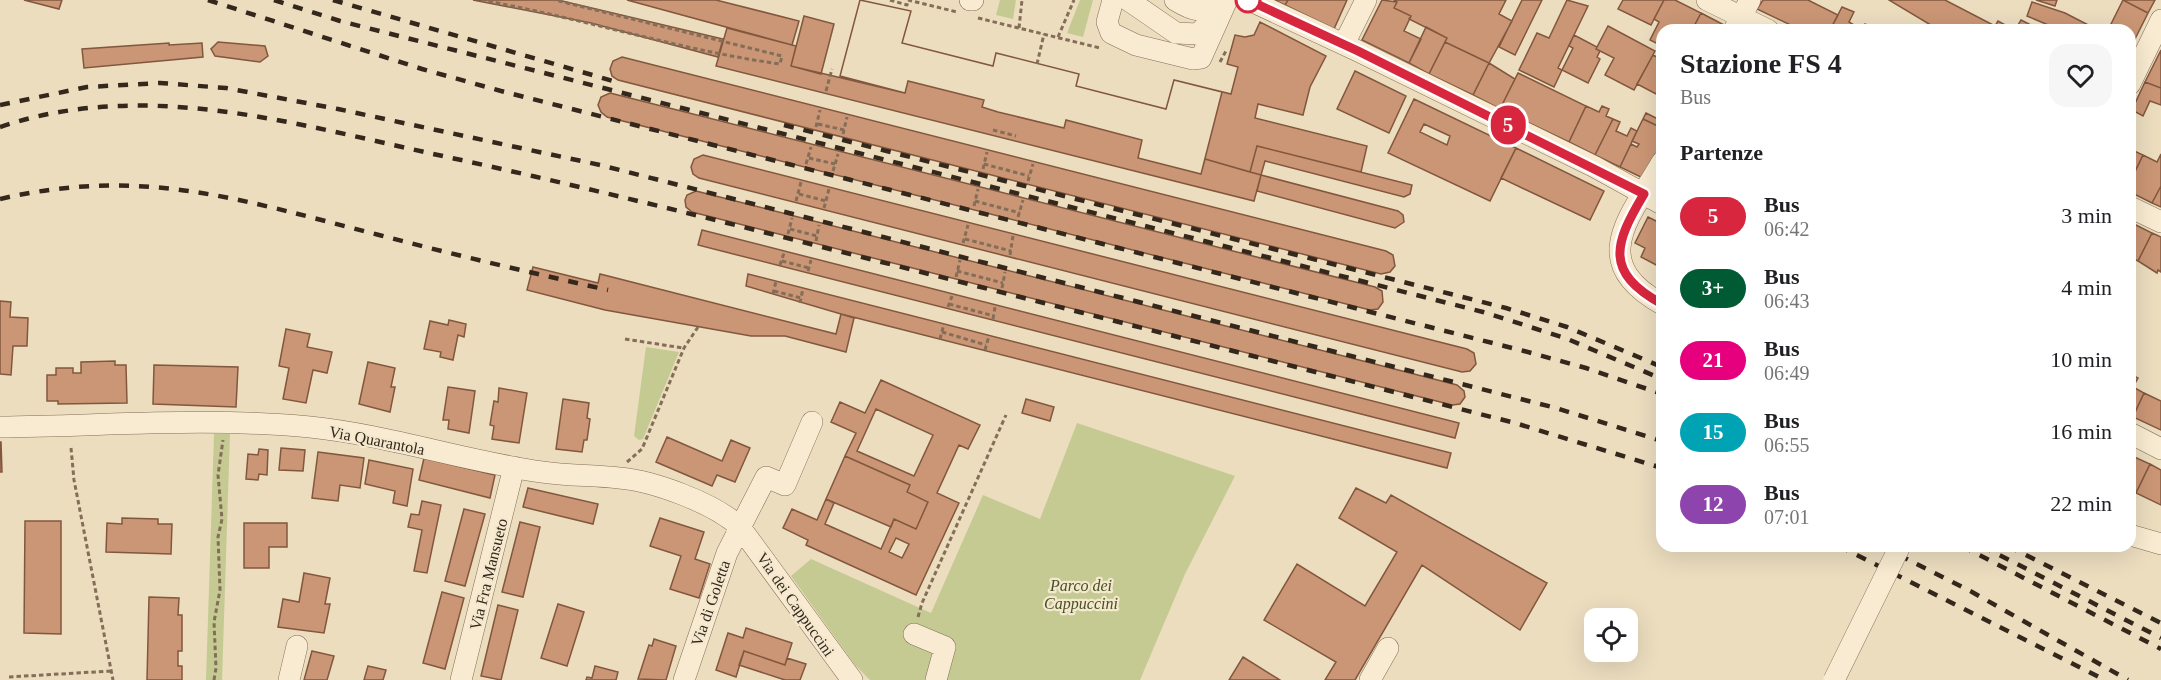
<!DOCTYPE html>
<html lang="it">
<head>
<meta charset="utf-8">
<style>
  :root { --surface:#fff; --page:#f6f6f6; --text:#202124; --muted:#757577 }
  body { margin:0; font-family:"Times New Roman",serif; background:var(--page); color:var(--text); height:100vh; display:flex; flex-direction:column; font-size:22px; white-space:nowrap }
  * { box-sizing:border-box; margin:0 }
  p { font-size:20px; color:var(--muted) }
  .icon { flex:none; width:33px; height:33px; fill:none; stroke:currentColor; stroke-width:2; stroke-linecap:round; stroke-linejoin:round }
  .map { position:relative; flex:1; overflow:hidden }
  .panel { position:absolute; left:1656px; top:24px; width:480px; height:528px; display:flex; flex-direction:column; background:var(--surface); border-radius:18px; box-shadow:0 6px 24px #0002 }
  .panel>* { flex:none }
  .badge { padding:0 12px; border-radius:20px; font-size:21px; line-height:39px }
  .fabs { position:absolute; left:1584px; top:608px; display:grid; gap:12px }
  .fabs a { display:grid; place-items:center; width:54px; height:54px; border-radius:12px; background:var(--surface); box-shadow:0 6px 24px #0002; font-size:30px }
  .map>.badge { position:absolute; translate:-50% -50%; box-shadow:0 0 0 3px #fff }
  h2 { padding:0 24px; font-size:22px; line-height:54px }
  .round { display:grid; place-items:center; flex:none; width:63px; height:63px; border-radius:18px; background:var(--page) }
  .headline { display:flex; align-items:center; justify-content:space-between; height:102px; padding:0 24px }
  h1 { font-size:28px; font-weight:700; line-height:45px }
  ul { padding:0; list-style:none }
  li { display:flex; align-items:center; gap:18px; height:72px; padding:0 24px }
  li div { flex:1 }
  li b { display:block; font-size:22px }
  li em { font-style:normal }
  li .badge { min-width:66px; font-weight:700; text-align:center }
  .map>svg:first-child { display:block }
</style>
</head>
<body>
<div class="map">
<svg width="2161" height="680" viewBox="0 0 2161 680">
  <rect width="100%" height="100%" fill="#ecddbf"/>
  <path fill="#c5ca93" d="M1000,0H1016L1013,19L996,15Z
    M1080,0H1093L1083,37L1067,33Z
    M646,347L679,352L643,439L639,440L634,436Z
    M1077,423L1235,476L1185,574L1140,680H870L855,665L791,576L811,559L931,613L983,495L1040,519Z
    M214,434H230L222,680H206Z"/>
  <path fill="#ca9675" stroke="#82573e" stroke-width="1.5" fill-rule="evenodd" d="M24,0H62L59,9Z
    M473,0H558L723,39L718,57L591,23Z
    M627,0H716L799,21L792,45Z
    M860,0L911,11L902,43L993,66L996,53L1079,74L1076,86L1166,109L1174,80L1222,92L1201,174L1138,158L1142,140L1066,120L1064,128L998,112L982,107L984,100L908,81L905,93L840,76Z
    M860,0L911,11L902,43L993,66L996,53L1079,74L1076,86L1166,109L1174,80L1231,94L1238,67L1227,64L1235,35L1245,37L1254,35L1260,22L1326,56L1310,87L1303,115L1258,104L1255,118L1367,146L1361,172L1257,146L1250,172L1205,159L1201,174L1138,158L1142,140L1066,120L1064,128L998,112L982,107L984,100L908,81L905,93L840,76Z
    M1274,0H1288L1285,5Z
    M1288,0H1347L1334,29L1285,5Z
    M1382,0L1397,2L1394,8L1411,16L1404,31L1421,39L1409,63L1362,40Z
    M1394,0H1506L1499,14L1512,21L1489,63L1445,42L1447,38L1409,19L1411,16L1394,8L1397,2Z
    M1522,0H1542L1515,55L1499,47Z
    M1567,0L1588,6L1558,68L1562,70L1554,87L1519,70L1537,33L1549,38Z
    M1623,0H1664L1651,25L1618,9Z
    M1664,0H1675L1701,13L1692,30H1662V46L1650,40L1659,22L1654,19Z
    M1763,0H1808L1838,15L1830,30H1801L1757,9Z
    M1889,0H1945L1995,26L1998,21L2011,28L1939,30Z
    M2036,0H2057L2055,6Z
    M2123,0L2148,13L2133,43L2130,41V30H2108Z
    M2123,0H2155L2148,13Z
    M2032,2L2065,13L2098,30H2060L2027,16Z
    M1842,7L1854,12L1849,22L1862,30H1830Z
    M1701,13L1728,27L1726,30L1693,28Z
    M804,16L834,24L821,74L791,66Z
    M2021,20L2033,26L2030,30H2015Z
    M1865,24L1876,30H1862Z
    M1608,26L1655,51L1634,90L1605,75L1614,58L1596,49Z
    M1426,27L1447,38L1429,74L1409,63Z
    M727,28L796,46L791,66L905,93L908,81L984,100L982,107L998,112L1064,128L1066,120L1142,140L1138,158L1201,174L1205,159L1261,175L1254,201L716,66Z
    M1574,35L1597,47L1596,49L1600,51L1597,57L1600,59L1588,83L1562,70L1573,48L1569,46Z
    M218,42L265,46L268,56L260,62L215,56L211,49Z
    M1445,42L1489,63L1473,95L1429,74Z
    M169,43V45L202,43L203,57L84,68L82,49Z
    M2161,50V88L2145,82Z
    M1653,55L1662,60L1660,96L1637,84Z
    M622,57L1386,251L1393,255L1395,266L1390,272L1381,274L618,80L612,76L610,69L613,61Z
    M1489,63L1515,79L1500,109L1473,95Z
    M1355,71L1406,96L1389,133L1337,109Z
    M1518,73L1586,106L1569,142L1500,109Z
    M2145,82L2161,88V105L2150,101L2143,116L2132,110Z
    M610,93L1375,287L1382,291L1383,302L1378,309L1370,310L607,117L601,112L598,105L601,97Z
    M1414,99L1516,148L1490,201L1388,153ZM1424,124L1450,136L1447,145L1420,132Z
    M1586,106L1599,112L1602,106L1609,109L1606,116L1613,119L1595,155L1569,142Z
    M1646,113L1662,121V128L1643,119Z
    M1613,119L1620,122L1616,131L1627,136L1631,128L1637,131L1620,167L1595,155Z
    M1643,119L1662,128V144L1645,179L1620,167L1631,144L1637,147L1639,144L1632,141Z
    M1257,146L1412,185L1410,194L1404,197L1265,161L1261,175L1250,172Z
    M1516,148L1604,191L1590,220L1501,178Z
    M2130,149L2143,155L2130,182Z
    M2161,154V186L2152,203L2130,192V182L2143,155L2157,162Z
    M703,155L1467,349L1474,353L1476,364L1470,371L1462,372L699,178L693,174L691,167L694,159Z
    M1261,175L1398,211L1403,215L1404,222L1395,228L1257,191Z
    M2161,186V207L2152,203Z
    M696,191L1457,385L1464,391L1465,397L1460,404L1452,405L692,212L686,207L685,200L687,195Z
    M1648,217L1662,224L1660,267L1641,257L1645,248L1635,243Z
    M2130,222L2152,233L2138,261L2130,257Z
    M702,230L1459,423L1455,438L698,245Z
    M2152,233L2161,237V272L2158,270L2157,273L2138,261Z
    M533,267L598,283L600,274L836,334L841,314L854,318L846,352L785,336H751L605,310L527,290Z
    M748,274L1451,453L1447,468L841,314L746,286Z
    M0,301L11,302L10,317L28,318L27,346H13L11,375L0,374Z
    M449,320L466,324L464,337L458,335L453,360L440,357L441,352L424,349L430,321L448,325Z
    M286,329L310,334L307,347L332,352L327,373L313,370L306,403L283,399L289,368L279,366Z
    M115,361V365H126L127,403L58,404V401H47V375H56V368H73V373H81V362Z
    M368,362L395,368L391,387H395L390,412L359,404Z
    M154,365L238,367L236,407L153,404Z
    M2130,374L2138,378L2133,387L2144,393L2133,417L2130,415Z
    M881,380L980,425L968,449L959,445L937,493L959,503L916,595L806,545L808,540L783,528L792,509L817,520L826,499L834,503L825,524L881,549L894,519L916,529L928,502L907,492L910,485L845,456L856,433L831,422L840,402L865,413ZM876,409L933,435L914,476L857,451ZM896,538L909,544L902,558L889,552Z
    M448,387L475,391L469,433L448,429L449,420H443Z
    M499,388L527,393L519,443L492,439L494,426L490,425L494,401L498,402Z
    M2144,393L2161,401V430L2133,417Z
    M563,399L589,403L587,418L590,419L587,440H584L582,452L556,449Z
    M1026,399L1054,407L1050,421L1022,413Z
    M667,437L722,461L731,440L750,448L735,482L717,475L712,486L656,462Z
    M0,442H1L2,472H0Z
    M281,448L305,450L303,471L279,470Z
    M259,449L268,450L267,475L259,474L258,480L246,479L248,454L258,455Z
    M318,452L364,458L360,488L340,485L338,501L312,498Z
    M2130,455L2150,464L2136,493L2130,490Z
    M845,456L910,485L907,492L928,502L916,529L894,519L891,527L826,499Z
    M424,458L495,475L490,498L419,480Z
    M369,460L413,469L407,506L393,503L395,491L365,484Z
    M2150,464L2161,470V505L2136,493Z
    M528,488L598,504L593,524L523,507Z
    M1356,488L1386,503L1391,495L1547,583L1520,630L1422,565L1355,680H1325L1336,662L1264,620L1297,564L1365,606L1397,552L1339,518Z
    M422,501L441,505L427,573L414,571L422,530L408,527L411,514L419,515Z
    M464,509L485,514L465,586L445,581Z
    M122,518L158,519V524H172L171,554L106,552L107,523L122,524Z
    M660,518L704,532L695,559L710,564L699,598L670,589L681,556L650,546Z
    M25,521H61V634L24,633Z
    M520,522L540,527L523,597L502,592Z
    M244,523H287V547H269V568H244Z
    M304,573L330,578L325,604H330L324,633L278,627L283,599L299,602Z
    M442,592L464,598L445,669L423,663Z
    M149,597L179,598L178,615H182V651H178V666H182V680H147Z
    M558,604L584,612L567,666L541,658Z
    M498,605L518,610L501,680L481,676Z
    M746,628L792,643L785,665L744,651L736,677L716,670L728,633L743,638Z
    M654,639L676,646L666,680L638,679L649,645L652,646Z
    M312,651L334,656L327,680H304Z
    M744,651L785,665L787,658L806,664L800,680H785L739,665Z
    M1243,657L1280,680H1229Z
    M368,666L386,670L383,680H364Z
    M595,666L618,672L616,680H586L587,677L592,678Z"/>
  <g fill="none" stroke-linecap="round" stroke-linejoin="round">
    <defs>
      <path id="minor" d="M970,0H973
        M1113,0L1107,22L1111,33L1136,45L1193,59L1201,58L1227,0
        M1128,0L1176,33L1198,34L1216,15
        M1175,0C1193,11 1202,13 1223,8
        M1249,0L1358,51L1595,167L1662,204
        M1707,0L1768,30
        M1734,30L1750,0
        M1344,44L1366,0
        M2130,84L2161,20
        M1662,162C1630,217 1586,262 1662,304
        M2130,207L2161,222
        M0,427C103,426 207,417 310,427C388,435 464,461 542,472C568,476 593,475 619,478C654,481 714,503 740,527L852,680
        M2130,433L2161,449
        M2130,535L2161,544
        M914,634L945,647L936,680
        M289,680L297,646
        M461,680L514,467
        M684,680L727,553L766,477L785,485L812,422
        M1370,680L1388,648"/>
    </defs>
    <use href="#minor" stroke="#846e58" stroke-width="22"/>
    <path stroke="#846e58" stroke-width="3" stroke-dasharray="4.5 3" stroke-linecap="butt" d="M481,0C582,18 679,50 780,64L782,56L555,0
      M890,0L907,5L908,0L957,12
      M978,18L1100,48
      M1019,28L1022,0
      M1058,37L1074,0
      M1220,62L1227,49
      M1037,64L1044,34
      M826,91L832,69
      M818,124L844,130
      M816,127L820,110
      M993,130L1016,136
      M843,134L847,117
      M809,158L835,164
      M806,164L811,147
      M984,164L1029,176
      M983,169L987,152
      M833,171L838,154
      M1028,181L1033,164
      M799,194L826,201
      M796,201L801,182
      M975,201L1020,213
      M974,206L978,189
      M824,208L829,189
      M1018,217L1023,200
      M790,229L817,236
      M788,234L792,218
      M965,239L1011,251
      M816,241L819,225
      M963,243L968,225
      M1010,255L1013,236
      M782,261L809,268
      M780,265L784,253
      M808,271L811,260
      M957,271L1003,283
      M956,277L960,260
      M1002,288L1005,272
      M774,291L801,298
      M773,294L776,281
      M800,303L803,288
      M949,304L994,316
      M948,307L952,296
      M993,319L995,307
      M942,332L986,345
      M625,339L683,348
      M940,339L944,324
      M985,350L989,336
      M71,448L74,480L113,680
      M627,462L642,449L684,348L698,327
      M918,617L922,603L1006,415
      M9,677L111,671
      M214,680L216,668L214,622L220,590L218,537L222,519L218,475L223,440"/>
    <use href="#minor" stroke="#f8ebd1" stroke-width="21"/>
    <path stroke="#34271c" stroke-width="4.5" stroke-dasharray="10 10" stroke-linecap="butt" d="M208,0L422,69L501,91L1524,351L1586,368L1662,394
      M274,0L340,21L1483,312L1565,338L1662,379
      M333,0L613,81
      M0,105L87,87L160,83L226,88L338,109L600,165L1556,408L1662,441
      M784,125L1506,308L1567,327L1662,367
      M0,127C145,78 295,124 438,155C568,183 697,215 826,248C1056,306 1285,364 1515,423L1662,468
      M0,199C143,166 242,200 379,235C455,255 532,273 608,290
      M1839,546L2105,680
      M1881,546L1972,592L2128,680
      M1962,546L2161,649
      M1982,546L2161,638
      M2008,546L2161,623"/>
    <defs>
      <path id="minor-bridge" d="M1834,680L1900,546"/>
    </defs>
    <use href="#minor-bridge" stroke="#846e58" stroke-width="22" stroke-linecap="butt"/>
    <use href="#minor-bridge" stroke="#f8ebd1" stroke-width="21"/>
  </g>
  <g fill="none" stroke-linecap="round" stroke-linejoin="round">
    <defs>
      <path id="line" d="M1248,0L1358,51L1644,194C1614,244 1604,272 1662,304"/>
    </defs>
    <use href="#line" stroke="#fff" stroke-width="14"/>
    <use href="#line" stroke="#d7263d" stroke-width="9"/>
  </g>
  <circle fill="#fff" stroke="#d7263d" stroke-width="3" cx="1248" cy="0" r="12"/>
  <g text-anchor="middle" stroke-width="4.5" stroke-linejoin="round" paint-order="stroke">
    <g font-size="16" fill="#34271c" stroke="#f4e8ce">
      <text transform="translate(377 440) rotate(11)" y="6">Via Quarantola</text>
      <text transform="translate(488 574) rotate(-76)" y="6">Via Fra Mansueto</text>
      <text transform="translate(710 603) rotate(-71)" y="6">Via di Goletta</text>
      <text transform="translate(796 604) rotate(55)" y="6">Via dei Cappuccini</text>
    </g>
    <g font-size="16" font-style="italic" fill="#465023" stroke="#f4e8ce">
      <text x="1081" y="591">Parco dei<tspan x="1081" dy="18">Cappuccini</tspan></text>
    </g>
  </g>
</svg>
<div class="fabs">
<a><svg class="icon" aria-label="locate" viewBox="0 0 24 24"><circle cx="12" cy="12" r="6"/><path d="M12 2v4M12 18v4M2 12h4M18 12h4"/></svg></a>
</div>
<b class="badge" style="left:1508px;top:125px;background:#d7263d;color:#fff">5</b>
<section class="panel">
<div class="headline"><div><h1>Stazione FS 4</h1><p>Bus</p></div><a class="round"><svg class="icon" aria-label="heart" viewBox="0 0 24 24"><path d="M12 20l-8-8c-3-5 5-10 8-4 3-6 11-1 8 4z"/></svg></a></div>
<h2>Partenze</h2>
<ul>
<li><span class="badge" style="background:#d7263d;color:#fff">5</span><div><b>Bus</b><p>06:42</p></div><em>3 min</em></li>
<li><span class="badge" style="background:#005b35;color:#fff">3+</span><div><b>Bus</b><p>06:43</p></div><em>4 min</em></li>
<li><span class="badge" style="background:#e6007e;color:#fff">21</span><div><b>Bus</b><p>06:49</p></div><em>10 min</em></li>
<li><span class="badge" style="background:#00a3b4;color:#fff">15</span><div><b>Bus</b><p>06:55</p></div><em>16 min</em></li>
<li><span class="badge" style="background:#8e44ad;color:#fff">12</span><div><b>Bus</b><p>07:01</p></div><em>22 min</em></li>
</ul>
</section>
</div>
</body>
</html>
